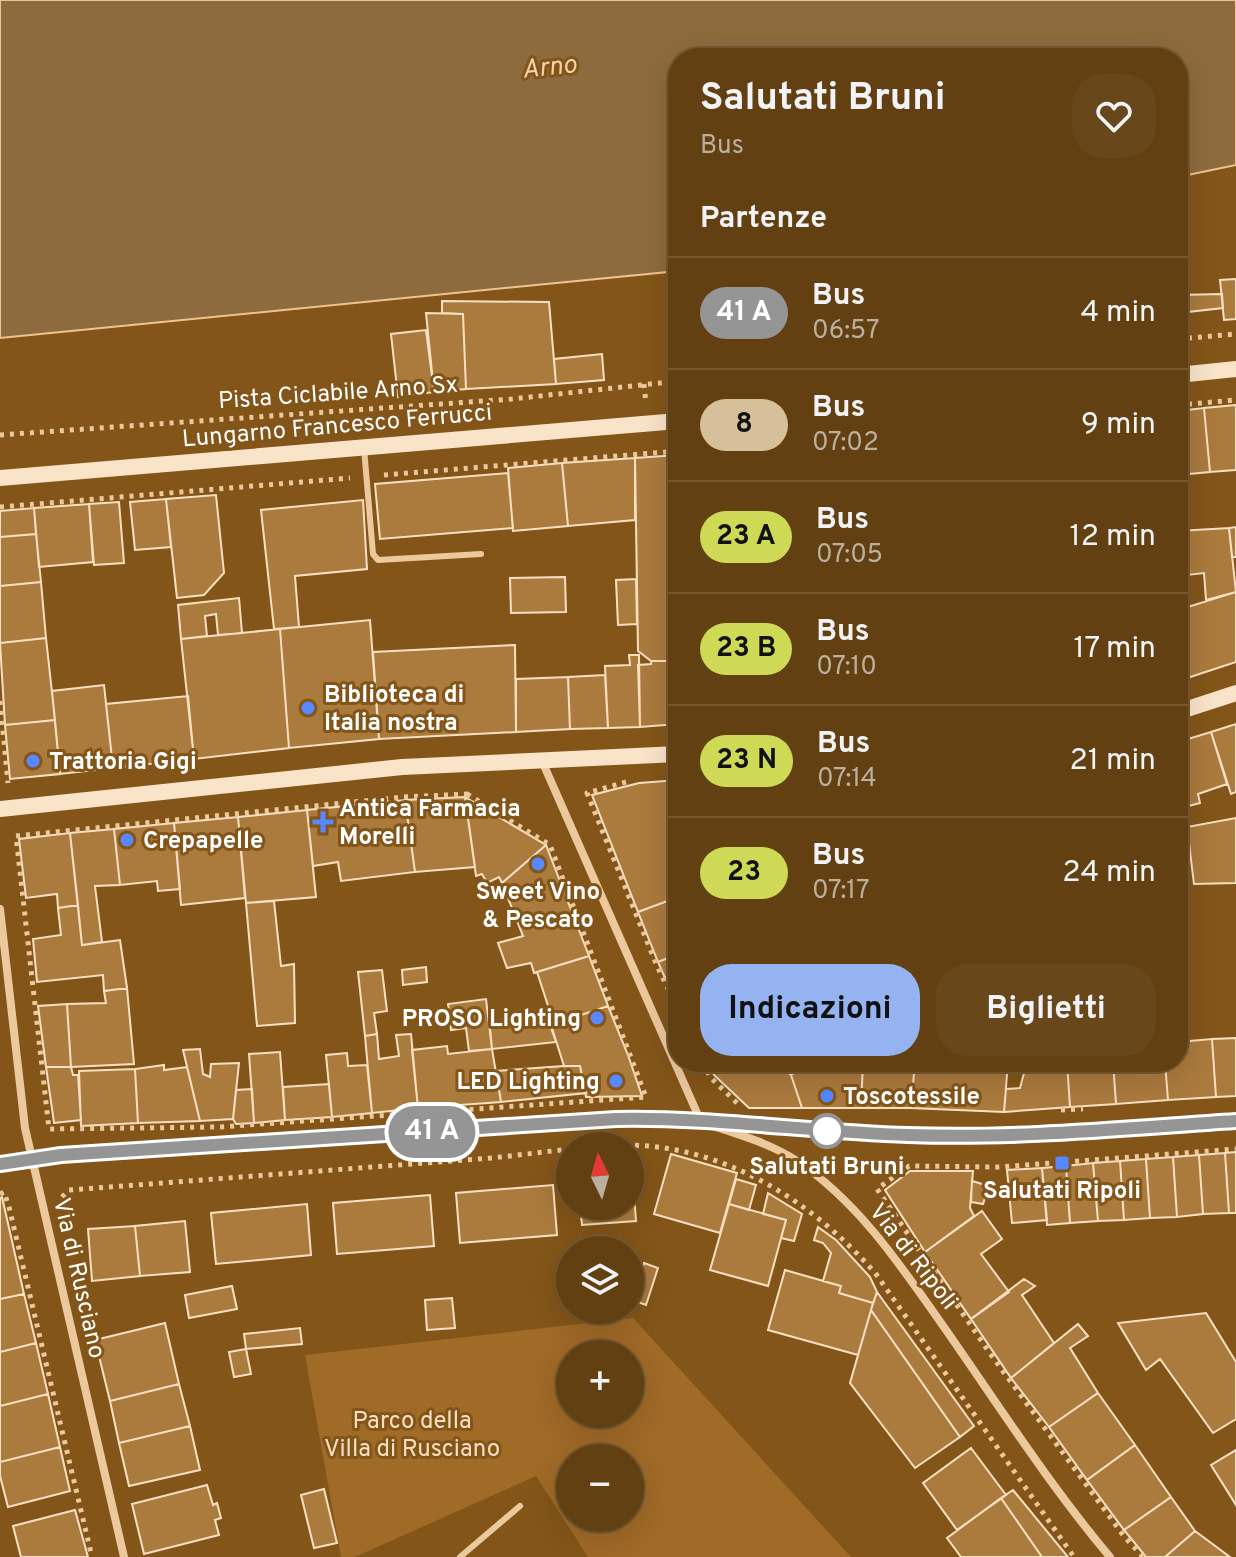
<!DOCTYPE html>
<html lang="it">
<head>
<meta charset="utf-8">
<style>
  :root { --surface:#624012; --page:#68471b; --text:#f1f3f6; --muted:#bbaf9f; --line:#765932; --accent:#95b2f1 }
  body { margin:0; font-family:Overpass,sans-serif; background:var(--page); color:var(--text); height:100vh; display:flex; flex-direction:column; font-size:30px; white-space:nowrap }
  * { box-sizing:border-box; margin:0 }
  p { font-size:26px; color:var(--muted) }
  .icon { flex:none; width:44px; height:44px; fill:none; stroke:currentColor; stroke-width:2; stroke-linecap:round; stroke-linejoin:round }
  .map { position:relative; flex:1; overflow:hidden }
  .panel { position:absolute; left:668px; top:48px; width:520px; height:1024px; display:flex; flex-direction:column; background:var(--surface); border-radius:32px; box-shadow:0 8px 32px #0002,0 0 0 2px var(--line) }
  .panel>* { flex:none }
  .badge { padding:0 16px; border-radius:26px; font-size:28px; line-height:52px }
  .needle { width:52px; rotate:355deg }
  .controls { position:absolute; left:556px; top:1132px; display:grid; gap:16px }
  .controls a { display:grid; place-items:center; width:88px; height:88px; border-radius:50%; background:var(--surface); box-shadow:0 8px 32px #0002,0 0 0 2px var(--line); font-size:40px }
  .map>.badge { position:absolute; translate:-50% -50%; box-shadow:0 0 0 4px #fff }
  h2 { padding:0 32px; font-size:30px; line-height:72px }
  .round { display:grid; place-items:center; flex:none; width:84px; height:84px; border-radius:32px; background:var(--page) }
  .summary { display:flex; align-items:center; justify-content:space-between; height:136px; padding:0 32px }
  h1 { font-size:38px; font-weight:700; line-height:60px }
  .primary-button { display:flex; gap:16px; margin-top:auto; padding:16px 32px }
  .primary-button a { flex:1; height:92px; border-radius:32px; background:var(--accent); color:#111; font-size:32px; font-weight:700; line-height:92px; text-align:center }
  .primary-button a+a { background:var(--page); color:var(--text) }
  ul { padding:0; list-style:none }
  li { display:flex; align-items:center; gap:24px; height:112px; padding:0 32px; border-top:2px solid var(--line) }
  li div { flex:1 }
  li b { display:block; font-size:30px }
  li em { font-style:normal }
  li .badge { min-width:88px; font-weight:700; text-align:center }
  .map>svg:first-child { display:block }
</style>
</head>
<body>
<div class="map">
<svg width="1236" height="1557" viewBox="0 0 1236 1557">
  <rect width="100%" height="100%" fill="#835518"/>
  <path fill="#a06a27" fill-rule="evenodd" d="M633,1318L851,1557H588L536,1476L355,1557H341L305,1355ZM570,1354H630V1414H570ZM570,1458H630V1518H570Z"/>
  <path fill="#8d6b3e" stroke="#eec38f" stroke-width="2" d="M0,0H1236V165L1178,177V58H678V271L0,338Z"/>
  <path fill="#ab7a3d" stroke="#f9e0c2" stroke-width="2" d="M1236,279V319L1224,320L1220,280Z
    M1222,294L1223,308L1179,313L1180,326H1178V295Z
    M442,301L549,302L556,384L466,389L463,314L442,313Z
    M426,313L463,314L466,389L434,392Z
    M426,330L434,392L398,397L391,334Z
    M602,354L604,380L556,384L554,359Z
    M1236,405V470L1210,472L1204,408Z
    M1204,408L1210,472L1178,475V411Z
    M678,455V661H651L638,651L635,458Z
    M635,458V520L568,526L562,463Z
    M562,463L568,526L513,531L508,468Z
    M508,473L513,528L380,539L375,484Z
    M216,495L224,573L204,595L177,598L166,499Z
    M166,499L171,547L135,550L130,502Z
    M363,500L367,569L295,576L299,627L274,629L261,510Z
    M119,502L124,563L94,565L89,504Z
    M89,504L93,562L39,567L34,508Z
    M34,508L36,534L0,537V511Z
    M1236,527V557H1232L1229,528Z
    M1229,528L1236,592L1206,600L1204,573L1178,576V531Z
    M36,534L41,582L0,586V537Z
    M565,577L566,612L511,613L510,578Z
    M636,579L637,624L618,625L616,580Z
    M41,582L46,638L0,643V586Z
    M1236,592V662L1178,681V610Z
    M239,598L242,633L218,635L216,614L205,616L207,636L181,639L178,605Z
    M370,620L379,739L289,748L280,629Z
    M280,629L289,748L194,759L181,639Z
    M46,638L55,720L5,725L0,643Z
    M515,645L516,732L379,739L373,652Z
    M629,655H639L640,727L608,728L605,666L630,665Z
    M651,661H677L678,724L640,727L638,665L651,664Z
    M605,675L608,728L570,729L568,677Z
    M568,677L570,729L516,732V679Z
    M104,685L113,768L60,774L52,691Z
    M188,696L194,759L113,768L106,704Z
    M55,720L60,774L10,779L5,725Z
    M1236,724V792L1231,794L1211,732Z
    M1211,732L1227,784L1198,794L1200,803L1181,808L1178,798V742Z
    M678,780V897L638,912L592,795L639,783Z
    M465,797L475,867L415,872L405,800Z
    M465,797L546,845L502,883L499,877L487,883L482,874L476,876Z
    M405,800L415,872L341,881L338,862L313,866L307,810Z
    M307,810L316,897L246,903L238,817Z
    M238,817L245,898L181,905L174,823Z
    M1236,818V883L1194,884L1187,827Z
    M174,823L180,889L158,891L157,881L120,885L114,829Z
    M114,829L120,885L95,886L102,942L82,945L70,833Z
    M70,833L78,905L58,908L57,894L26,898L19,839Z
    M546,845L589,956L534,973L531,963L507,968L498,943L523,936L502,883Z
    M678,897V954L658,962L638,912Z
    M274,901L281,966L294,964L295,1023L257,1026L246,903Z
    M78,905L82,945L120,940L127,988L104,991L103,975L37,982L33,939L61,935L58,908Z
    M678,954V973L665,978L658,962Z
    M589,956L608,1006L554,1024L537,972Z
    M426,967L427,982L403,985L402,970Z
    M382,970L387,1011L374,1013L377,1034L365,1036L358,972Z
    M678,973V993L674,995L665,978Z
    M127,988L134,1064L71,1067L67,1004L106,1003L104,991Z
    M486,999L492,1049L469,1051L466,1028L451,1030L448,1004Z
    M67,1004L71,1067H46L38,1006Z
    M608,1006L628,1055L642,1096L586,1097L580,1066H564L551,1025Z
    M549,1022L556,1042L492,1049L490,1028Z
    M377,1034L379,1059L399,1056L396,1035L411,1034L418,1108L372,1113L365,1036Z
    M1236,1038V1096L1216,1097L1212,1039Z
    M1212,1039L1216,1097L1168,1100L1165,1062H1178V1042Z
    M447,1046L448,1054L492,1049L501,1102L418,1108L412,1050Z
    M200,1049L203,1074L210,1077L211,1064L239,1063L233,1119L200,1121L183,1050Z
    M280,1052L285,1120L254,1123L249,1054Z
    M347,1053L348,1066L367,1065L372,1113L332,1117L326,1055Z
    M708,1062H775L791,1075L802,1108H749L714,1075Z
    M803,1062H863L861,1108H802L791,1075L803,1068Z
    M863,1062H915L911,1108H861Z
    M915,1062H1008L1004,1112L911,1108Z
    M1027,1062H1067L1070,1107L1004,1112L1006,1089L1020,1088Z
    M1067,1062H1113L1116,1104L1070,1107Z
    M1113,1062H1165L1168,1100L1116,1104Z
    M164,1065V1070L187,1067L200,1121L138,1123L135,1069Z
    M564,1066H580L586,1093L501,1102L496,1071Z
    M46,1067H71L73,1075H78L81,1120L54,1123Z
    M135,1069L138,1123L81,1126L79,1071Z
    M329,1084L332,1117L285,1120L283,1087Z
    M252,1089L254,1123L236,1124L233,1119L236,1090Z
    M1236,1152V1213H1229L1225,1153Z
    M1225,1153L1229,1213L1203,1214L1199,1155Z
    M671,1154L737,1173L720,1233L654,1214Z
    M1199,1155L1203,1214L1177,1217L1173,1157Z
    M1173,1157L1177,1217L1150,1218L1146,1159Z
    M1146,1159L1150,1218L1124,1220L1120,1161Z
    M1120,1161L1124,1220L1098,1221L1093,1163Z
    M1093,1163L1098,1221L1070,1223L1066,1166Z
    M1066,1166L1070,1223L1047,1225L1042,1168Z
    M632,1167L636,1221L582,1225L580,1206H630Z
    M1042,1168L1047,1220L1012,1223L1007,1170Z
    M910,1171H973L970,1208L974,1216L925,1252L885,1190Z
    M736,1179L756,1185L749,1210L729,1204Z
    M972,1181L989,1186L983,1204L971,1202Z
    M553,1185L557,1235L460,1243L456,1193Z
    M768,1193L802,1214L794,1241L781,1238L786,1220L763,1214Z
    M430,1195L434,1246L337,1254L333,1203Z
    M2,1197L24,1294L0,1299V1198Z
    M307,1204L311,1255L216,1264L211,1213Z
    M729,1204L786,1220L768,1286L710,1270Z
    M982,1211L1002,1239L981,1254L1009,1292L971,1319L925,1252Z
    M185,1221L190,1272L140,1276L135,1226Z
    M135,1226L140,1276L92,1281L88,1229Z
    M818,1227L836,1240L870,1277L877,1292L873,1303L839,1293L841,1286L823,1281L831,1253L823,1243L814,1240Z
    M644,1263L658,1268L646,1305L632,1300Z
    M785,1270L841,1286L839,1293L873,1303L858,1355L768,1330Z
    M1024,1279L1035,1286L1022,1295L1054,1343L1011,1378L971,1319Z
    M232,1286L237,1309L189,1318L185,1295Z
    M877,1292L974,1426L960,1437L871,1310Z
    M24,1294L36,1343L0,1352V1299Z
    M452,1298L455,1328L427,1330L425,1300Z
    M871,1310L960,1437L915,1468L850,1383Z
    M1206,1313L1236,1362V1419L1213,1433L1160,1359L1146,1370L1118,1323Z
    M165,1323L179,1384L110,1401L95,1340Z
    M1078,1324L1088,1336L1070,1348L1098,1393L1049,1427L1011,1378Z
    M300,1328L302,1344L246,1349L244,1334Z
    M36,1343L48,1394L0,1406V1352Z
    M246,1349L251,1374L234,1377L229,1352Z
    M179,1384L190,1426L119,1443L110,1401Z
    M1098,1393L1135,1445L1087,1480L1049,1427Z
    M48,1394L60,1447L0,1462V1406Z
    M190,1426L200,1470L129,1486L119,1443Z
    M1135,1445L1171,1497L1124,1530L1087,1480Z
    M60,1447L70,1491L8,1507L0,1476V1462Z
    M971,1448L1006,1495L957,1530L923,1483Z
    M1236,1450V1505L1211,1465Z
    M207,1485L213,1505L217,1503L221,1518L215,1520L219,1535L144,1554L132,1504Z
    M324,1489L337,1543L314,1548L301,1495Z
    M1013,1490L1068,1557H1042L1001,1498Z
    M1171,1497L1195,1531L1165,1557H1146L1124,1530Z
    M1001,1498L1042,1557H961L947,1538Z
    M75,1510L88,1557H21L13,1526Z
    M1195,1531L1230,1557H1165Z"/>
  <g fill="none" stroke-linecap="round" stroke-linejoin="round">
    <path stroke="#ecc89d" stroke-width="5" stroke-dasharray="4 6" stroke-linecap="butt" d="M1178,339L1236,334
      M644,384L646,404
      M1178,405L1236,400
      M0,435L512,399L678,381
      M384,475L678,451
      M0,507L350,478
      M0,701L8,783
      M626,782L587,793L657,966L678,1009
      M467,794L550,845L646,1097L219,1127L49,1129L16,836L404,797Z
      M703,1062L710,1077L738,1104
      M1061,1110L1083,1109
      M605,1146C712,1137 809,1197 876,1274L1074,1557
      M0,1194L4,1192L9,1207L92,1557
      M62,1197L69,1190L492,1158L570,1149
      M1143,1557L1123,1535L989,1352L877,1189L909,1166L999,1167L1236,1149"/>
    <path stroke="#ecc89d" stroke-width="6" d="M364,448L373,554L378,560L481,554
      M460,1557L520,1506"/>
    <path stroke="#ecc89d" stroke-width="8" d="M542,761L701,1122C734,1133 768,1142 797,1161C860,1203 903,1269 946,1330C999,1406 1050,1486 1110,1557
      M0,909L25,1128L124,1557
      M0,1164L61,1155L616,1119C713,1117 810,1132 908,1135C1017,1139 1127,1128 1236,1121"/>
    <path stroke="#f9e4c9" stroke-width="16" d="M1178,375L1236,369
      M0,478L678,421
      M1178,712L1236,693
      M0,809L402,767L678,754"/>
  </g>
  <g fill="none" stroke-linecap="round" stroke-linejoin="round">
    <defs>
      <path id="line" d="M0,1164L61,1155L616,1119C713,1117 810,1132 908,1135C1017,1139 1127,1128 1236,1121"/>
    </defs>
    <use href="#line" stroke="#fff" stroke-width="18"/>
    <use href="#line" stroke="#969595" stroke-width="12"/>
  </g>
  <g fill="#5887ff" stroke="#835518" stroke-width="3">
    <circle cx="308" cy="708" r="8"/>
    <circle cx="33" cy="761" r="8"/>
    <path d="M319 810h8v8h8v8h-8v8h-8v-8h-8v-8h8z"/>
    <circle cx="127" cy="840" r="8"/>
    <circle cx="538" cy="864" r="8"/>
    <circle cx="597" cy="1018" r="8"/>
    <circle cx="616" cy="1081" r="8"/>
    <circle cx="827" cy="1096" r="8"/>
    <rect x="1054" y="1155" width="16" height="16" rx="4"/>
  </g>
  <circle fill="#fff" stroke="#969595" stroke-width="4" cx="827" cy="1131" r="16"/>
  <g text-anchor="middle" stroke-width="6" stroke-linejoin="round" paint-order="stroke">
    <g font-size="24" fill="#fff" stroke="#835518">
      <text transform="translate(338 392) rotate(-4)" y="8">Pista Ciclabile Arno Sx</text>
      <text transform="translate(337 425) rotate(-5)" y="8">Lungarno Francesco Ferrucci</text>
      <text transform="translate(914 1256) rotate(52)" y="8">Via di Ripoli</text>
      <text transform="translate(80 1278) rotate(77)" y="8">Via di Rusciano</text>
    </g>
    <g font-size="24" font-weight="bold" fill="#fff" stroke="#835518" text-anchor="start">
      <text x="324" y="702">Biblioteca di<tspan x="324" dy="28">Italia nostra</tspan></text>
      <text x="49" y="769">Trattoria Gigi</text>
      <text x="339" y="816">Antica Farmacia<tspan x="339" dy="28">Morelli</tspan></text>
      <text x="143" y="848">Crepapelle</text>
      <text x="538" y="899" text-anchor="middle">Sweet Vino<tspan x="538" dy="28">&amp; Pescato</tspan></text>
      <text x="581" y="1026" text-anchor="end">PROSO Lighting</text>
      <text x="600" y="1089" text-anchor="end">LED Lighting</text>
      <text x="843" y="1104">Toscotessile</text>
      <text x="1062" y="1198" text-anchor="middle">Salutati Ripoli</text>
    </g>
    <g font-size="24" font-weight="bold" fill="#fff" stroke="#835518">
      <text x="827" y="1174">Salutati Bruni</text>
    </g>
    <g font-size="24" fill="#f9e0c2" stroke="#835518">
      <text x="412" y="1428">Parco della<tspan x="412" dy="28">Villa di Rusciano</tspan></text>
    </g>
    <g font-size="26" font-style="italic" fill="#f4d3ac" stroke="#835518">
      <text transform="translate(549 66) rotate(-6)" y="9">Arno</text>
    </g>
  </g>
</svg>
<div class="controls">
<a><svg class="needle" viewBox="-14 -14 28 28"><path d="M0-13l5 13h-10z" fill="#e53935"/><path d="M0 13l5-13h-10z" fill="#bbaf9f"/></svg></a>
<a><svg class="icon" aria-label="layers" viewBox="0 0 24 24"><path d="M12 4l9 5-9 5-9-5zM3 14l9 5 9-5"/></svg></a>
<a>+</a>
<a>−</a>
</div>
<b class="badge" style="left:432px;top:1132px;background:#969595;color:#fff">41 A</b>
<section class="panel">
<div class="summary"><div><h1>Salutati Bruni</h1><p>Bus</p></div><a class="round"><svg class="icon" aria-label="heart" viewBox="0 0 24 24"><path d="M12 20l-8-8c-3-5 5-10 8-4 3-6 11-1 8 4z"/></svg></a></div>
<h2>Partenze</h2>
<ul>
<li><span class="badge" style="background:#969595;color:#fff">41 A</span><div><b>Bus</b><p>06:57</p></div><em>4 min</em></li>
<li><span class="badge" style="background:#d6c09a;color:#111">8</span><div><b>Bus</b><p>07:02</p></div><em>9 min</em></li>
<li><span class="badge" style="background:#ced956;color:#111">23 A</span><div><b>Bus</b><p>07:05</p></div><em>12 min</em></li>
<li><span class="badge" style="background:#ced956;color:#111">23 B</span><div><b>Bus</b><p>07:10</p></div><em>17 min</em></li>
<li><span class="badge" style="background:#ced956;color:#111">23 N</span><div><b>Bus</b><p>07:14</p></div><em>21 min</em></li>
<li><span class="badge" style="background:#ced956;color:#111">23</span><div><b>Bus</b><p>07:17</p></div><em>24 min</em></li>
</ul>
<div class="primary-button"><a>Indicazioni</a><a>Biglietti</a></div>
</section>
</div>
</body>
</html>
